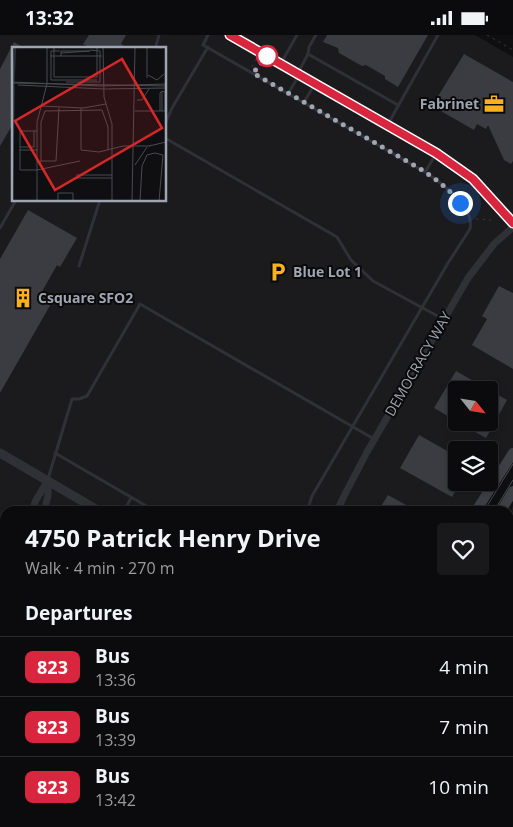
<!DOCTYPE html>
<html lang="en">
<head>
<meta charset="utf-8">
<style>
  :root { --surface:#0b0b0d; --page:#19191b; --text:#f1f3f6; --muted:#9a9b9d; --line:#2b2b2e }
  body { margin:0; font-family:"Open Sans",sans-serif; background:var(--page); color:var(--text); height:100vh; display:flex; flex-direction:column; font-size:19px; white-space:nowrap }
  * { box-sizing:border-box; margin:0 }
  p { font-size:16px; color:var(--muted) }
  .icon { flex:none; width:28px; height:28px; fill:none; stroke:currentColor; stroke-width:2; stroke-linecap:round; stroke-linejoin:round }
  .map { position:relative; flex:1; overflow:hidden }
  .drawer { position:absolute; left:0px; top:471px; width:514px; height:321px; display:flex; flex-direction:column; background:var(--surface); border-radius:15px 15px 0 0; box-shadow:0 2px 8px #0003,0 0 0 1px var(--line) }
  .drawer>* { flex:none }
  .badge { padding:0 10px; border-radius:8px; font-size:18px; line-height:32px }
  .needle { width:32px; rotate:120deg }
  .fabs { position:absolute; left:448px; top:346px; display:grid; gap:10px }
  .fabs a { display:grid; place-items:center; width:50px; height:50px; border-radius:5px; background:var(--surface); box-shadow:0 2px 8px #0003,0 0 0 1px var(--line); font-size:25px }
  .you { position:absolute; width:25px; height:25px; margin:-12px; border:4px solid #fff; border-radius:50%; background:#1a73e8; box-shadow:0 0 0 8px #1a73e833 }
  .map>.badge { position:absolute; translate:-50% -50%; box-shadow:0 0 0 2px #fff }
  h2 { padding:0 25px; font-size:19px; line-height:45px }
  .round { display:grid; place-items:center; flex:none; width:52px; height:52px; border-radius:5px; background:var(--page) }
  .overview { display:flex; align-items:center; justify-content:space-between; height:85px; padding:0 25px }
  h1 { font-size:24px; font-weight:700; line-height:38px }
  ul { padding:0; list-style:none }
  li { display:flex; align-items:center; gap:15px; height:60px; padding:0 25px; border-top:1px solid var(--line) }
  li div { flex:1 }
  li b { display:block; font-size:19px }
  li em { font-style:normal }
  li .badge { min-width:55px; font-weight:700; text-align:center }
  .status { display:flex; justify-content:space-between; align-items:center; height:35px; padding:0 25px; background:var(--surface); direction:ltr }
  .status svg { height:14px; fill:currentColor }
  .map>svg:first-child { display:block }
</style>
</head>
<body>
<div class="status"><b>13:32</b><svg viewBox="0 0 49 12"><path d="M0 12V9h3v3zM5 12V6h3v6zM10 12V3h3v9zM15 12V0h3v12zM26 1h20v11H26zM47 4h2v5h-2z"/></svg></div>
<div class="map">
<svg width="513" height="792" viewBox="0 0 513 792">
  <rect width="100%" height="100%" fill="#0f0f11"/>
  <path fill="#1b1b1e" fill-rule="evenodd" d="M0,0H475L513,22V413L473,476H5V563L0,560ZM14,14H165V165H14ZM456,355H489V388H456ZM456,415H489V448H456Z
    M513,471V639L509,636V478Z
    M509,659L513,662V792H372L364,788H509Z
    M136,788H266L273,792H134Z"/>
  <path fill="#3b3c41" d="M89,0H126L121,9L129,14L90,13L83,9Z
    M327,0H428L398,52L385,44V41L366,30L362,31L339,18L338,13L323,7Z
    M14,7L26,14H14V87L0,111V34Z
    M464,19L513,47V126L511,129L504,125L488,90L486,94L477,89L474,95L432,71Z
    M28,175L77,203L60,232L57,230L40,260L52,267L0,358V224Z
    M499,251L513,258V334L472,310L487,284L482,281Z
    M456,336L507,365L486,403L459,388H489V355H456V386L434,373Z
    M419,400L456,421V448H460L452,462L400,433Z
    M388,460L417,476H378Z"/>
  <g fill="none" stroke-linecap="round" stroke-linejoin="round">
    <path stroke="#36383d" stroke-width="1" stroke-dasharray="2.5 4" stroke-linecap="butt" d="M487,0L513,15
      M252,32L256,24
      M476,184L493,185"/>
    <path stroke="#303136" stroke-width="3" d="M208,0L203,10L425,137C442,149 475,171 470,194L448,228L312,461L307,476
      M316,0L309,12L308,19L398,70
      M155,14L159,0
      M281,28L297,0
      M299,36L308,19
      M288,59L299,40
      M304,67L315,49
      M165,89L172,73L208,12
      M388,89L438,0
      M165,103L337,202L351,225L373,246L443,284
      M425,137L436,119
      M0,193L16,165
      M79,231L100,165
      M55,418L155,476
      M48,444L72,364H79L87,361L140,269L374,404
      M124,476L131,463
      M509,500L513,492
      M509,528L513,521
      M509,570L513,562
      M509,602L513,604
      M509,623L513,625
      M226,788L227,792
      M128,792L131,788"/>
    <path stroke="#303136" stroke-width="7" d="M32,476L36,465L48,445
      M44,476L48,461V445
      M337,476L344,461L367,417L468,243L494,209L513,192
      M0,548L5,540
      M0,572L5,561
      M509,650L513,652"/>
    <path stroke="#303136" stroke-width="9" d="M231,0L437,119L473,144L513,188
      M0,418L99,476"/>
    <path stroke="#3e4046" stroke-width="10" d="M476,476L513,418
      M501,476L513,456"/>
    <path stroke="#4c4e55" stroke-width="11" d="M0,579L5,583
      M0,601L5,605
      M313,788L321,792
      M344,788L352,792
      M287,792L290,788"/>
    <path stroke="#47494f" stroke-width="1" d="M484,476L513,429
      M494,476L513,445
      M301,792L304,788"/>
  </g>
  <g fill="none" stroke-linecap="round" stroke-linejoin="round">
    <defs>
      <path id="line" d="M230,0L436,118L473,144L513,188"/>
    </defs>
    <use href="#line" stroke="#fff" stroke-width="11"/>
    <use href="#line" stroke="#d7263d" stroke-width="8"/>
    <path stroke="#9fa5b2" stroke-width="5" stroke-dasharray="0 9" d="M267,21L253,38L419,133C434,143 450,154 460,168"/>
  </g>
  <defs>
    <symbol id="office-bare" viewBox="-9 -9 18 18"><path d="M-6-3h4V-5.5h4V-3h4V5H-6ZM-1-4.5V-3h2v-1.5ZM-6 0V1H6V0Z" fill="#fcb11c" stroke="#0a0a0b" stroke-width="2.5" paint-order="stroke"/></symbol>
    <symbol id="parking-bare" viewBox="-9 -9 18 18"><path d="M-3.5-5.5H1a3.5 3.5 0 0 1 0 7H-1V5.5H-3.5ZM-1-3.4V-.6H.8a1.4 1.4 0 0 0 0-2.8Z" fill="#fcb11c" stroke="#0a0a0b" stroke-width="2.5" paint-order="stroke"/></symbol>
    <symbol id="building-bare" viewBox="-9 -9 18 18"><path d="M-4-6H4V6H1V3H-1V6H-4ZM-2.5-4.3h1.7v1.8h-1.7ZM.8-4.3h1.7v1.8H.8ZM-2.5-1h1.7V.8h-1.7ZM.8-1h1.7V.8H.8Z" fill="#fcb11c" stroke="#0a0a0b" stroke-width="2.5" paint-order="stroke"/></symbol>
  </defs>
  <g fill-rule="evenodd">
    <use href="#office-bare" x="480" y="55" width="28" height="28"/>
    <use href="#parking-bare" x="264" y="223" width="28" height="28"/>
    <use href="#building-bare" x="9" y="249" width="28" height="28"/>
  </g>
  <circle fill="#fff" stroke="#d7263d" stroke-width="2.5" cx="267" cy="21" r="10"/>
  <g text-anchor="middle" stroke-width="4" stroke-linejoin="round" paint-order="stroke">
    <g font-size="14" font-weight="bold" fill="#9fa5b2" stroke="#0a0a0b" text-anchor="start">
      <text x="479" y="74" text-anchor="end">Fabrinet</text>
      <text x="293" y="242">Blue Lot 1</text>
      <text x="38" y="268">Csquare SFO2</text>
    </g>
    <g font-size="14" fill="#9fa5b2" stroke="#0a0a0b">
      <text transform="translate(418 329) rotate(-60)" y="5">DEMOCRACY WAY</text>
    </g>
  </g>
  <g transform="translate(12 12)">
    <rect width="154" height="154" fill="#0f0f11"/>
    <path d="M0,39H3L1,154H0Z" fill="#273036"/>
    <path fill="none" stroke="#273036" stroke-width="2.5" d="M1,43L3,0"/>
    <path fill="none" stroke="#494b51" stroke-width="1" d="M85,0V30M91,0L92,50L100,77V154M127,0L150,1M48,4H39V33H85M38,9H90M49,9V4H78L49,6M136,28L145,33L152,27M42,30H85M42,30V0M135,31V0M0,35L88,39L154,37M54,35H88V4L78,3M0,36L154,39M6,38L92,42L154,41M125,53H130L137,42M29,59L71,61L94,57M69,61V103L87,105L111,99H138M123,64H154M148,64V46L150,44L153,45V64M150,64V45M137,99L154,95M8,100H22V84M8,103V84H25M25,103H8V123H25M29,114H44L47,61M25,115H29V75L33,64L90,63L96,80V103M123,118L135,100M25,123L68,114M64,128H100M64,131H100M25,154V75L35,37V0M46,154V146H61V154M120,154L123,0M128,154L130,119L135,108L143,106L151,108L147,154"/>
    <path fill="#d62828" fill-opacity="0.15" stroke="#d62828" stroke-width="2.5" d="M110,12L150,81L43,143L3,74Z"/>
    <rect width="154" height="154" fill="none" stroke="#9fa5b2" stroke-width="2.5"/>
  </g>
</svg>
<div class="fabs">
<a><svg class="needle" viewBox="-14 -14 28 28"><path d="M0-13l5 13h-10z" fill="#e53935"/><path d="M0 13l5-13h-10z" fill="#9a9b9d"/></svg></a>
<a><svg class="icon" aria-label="layers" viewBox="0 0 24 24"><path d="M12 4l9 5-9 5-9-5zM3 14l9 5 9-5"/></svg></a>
</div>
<div class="you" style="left:460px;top:168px"></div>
<section class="drawer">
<div class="overview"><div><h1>4750 Patrick Henry Drive</h1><p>Walk · 4 min · 270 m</p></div><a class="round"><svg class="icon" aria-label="heart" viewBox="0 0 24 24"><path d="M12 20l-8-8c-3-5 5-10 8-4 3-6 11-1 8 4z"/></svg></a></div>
<h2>Departures</h2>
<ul>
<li><span class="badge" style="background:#d7263d;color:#fff">823</span><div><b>Bus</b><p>13:36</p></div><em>4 min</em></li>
<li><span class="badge" style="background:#d7263d;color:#fff">823</span><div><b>Bus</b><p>13:39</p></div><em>7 min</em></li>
<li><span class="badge" style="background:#d7263d;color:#fff">823</span><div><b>Bus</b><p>13:42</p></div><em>10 min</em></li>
</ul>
</section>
</div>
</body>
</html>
